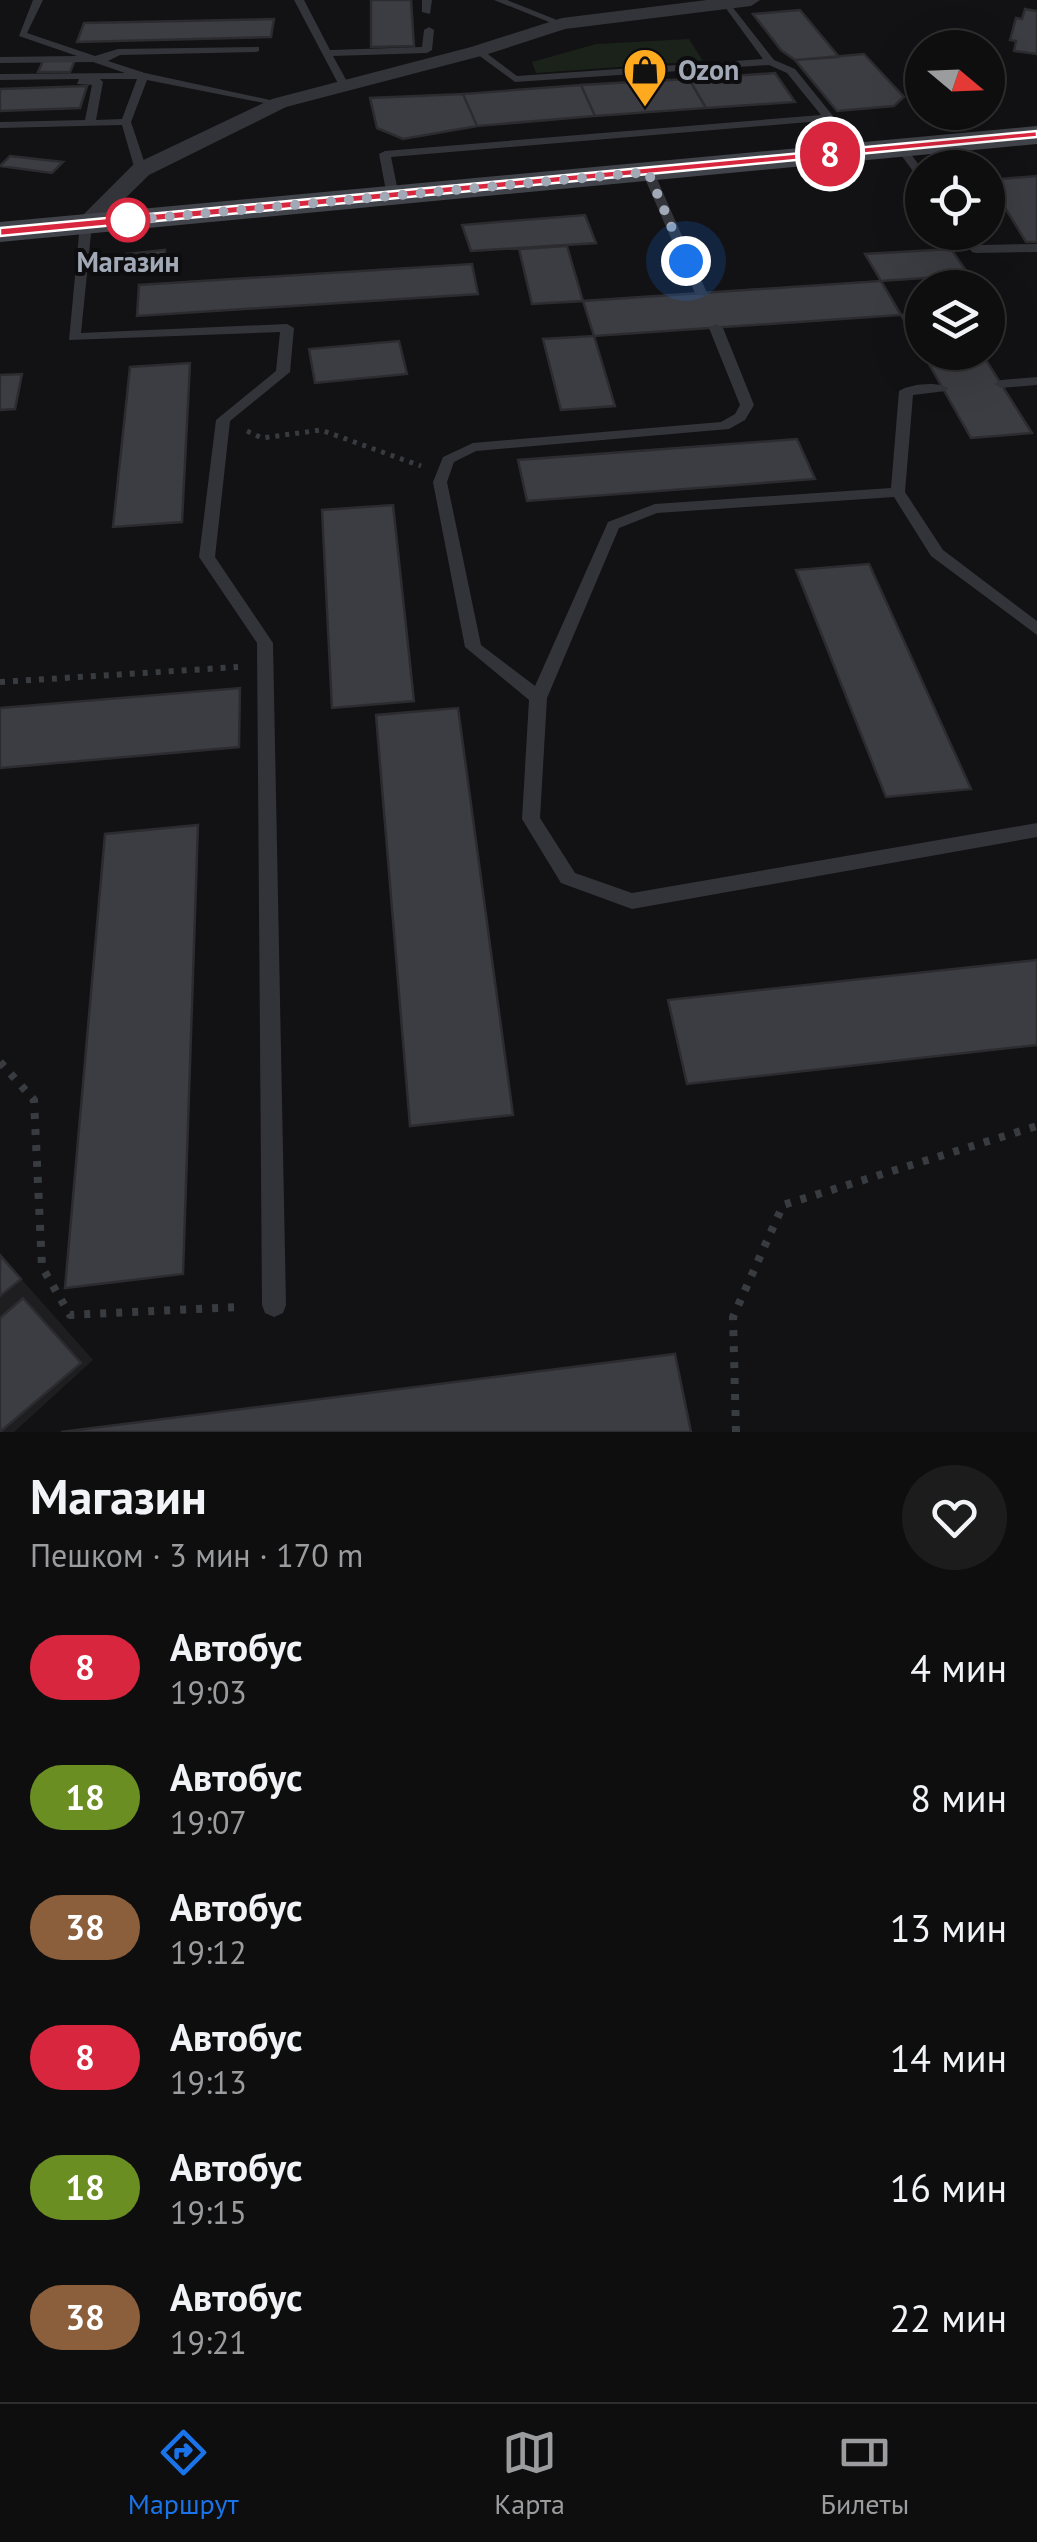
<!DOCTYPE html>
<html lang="ru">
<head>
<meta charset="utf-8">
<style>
  :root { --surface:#0e0e0f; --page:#1c1c1d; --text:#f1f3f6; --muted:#9b9c9e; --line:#2e2e2f; --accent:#1a73e8 }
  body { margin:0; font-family:"PT Sans",sans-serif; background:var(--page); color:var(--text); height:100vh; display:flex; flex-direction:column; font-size:38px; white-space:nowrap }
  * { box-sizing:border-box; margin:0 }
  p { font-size:32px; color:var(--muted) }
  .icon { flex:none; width:55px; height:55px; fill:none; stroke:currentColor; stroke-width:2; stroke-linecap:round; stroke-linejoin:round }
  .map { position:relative; height:1432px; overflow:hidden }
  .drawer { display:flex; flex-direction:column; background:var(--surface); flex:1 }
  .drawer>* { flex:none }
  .badge { padding:0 20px; border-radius:32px; font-size:35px; line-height:65px }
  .needle { width:65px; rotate:109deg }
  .buttons { position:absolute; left:905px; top:30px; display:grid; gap:20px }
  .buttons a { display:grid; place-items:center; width:100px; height:100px; border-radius:50%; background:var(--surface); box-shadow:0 10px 40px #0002,0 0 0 2px var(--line); font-size:50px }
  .you { position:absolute; width:50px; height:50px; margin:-25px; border:8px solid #fff; border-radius:50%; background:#1a73e8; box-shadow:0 0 0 15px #1a73e833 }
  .map>.badge { position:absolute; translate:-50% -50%; box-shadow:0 0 0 5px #fff }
  .round { display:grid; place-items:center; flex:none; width:105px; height:105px; border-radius:52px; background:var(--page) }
  .summary { display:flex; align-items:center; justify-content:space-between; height:170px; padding:0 30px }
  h1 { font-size:48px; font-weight:600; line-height:75px }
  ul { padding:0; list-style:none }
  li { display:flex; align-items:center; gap:30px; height:130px; padding:0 30px }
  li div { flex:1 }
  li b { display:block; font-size:38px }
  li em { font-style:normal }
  li .badge { min-width:110px; font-weight:700; text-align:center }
  .dock { display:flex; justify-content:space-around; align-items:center; height:140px; border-top:2px solid var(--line); background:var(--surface); font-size:28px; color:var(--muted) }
  .dock a { display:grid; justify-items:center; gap:5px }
  .dock .active { color:var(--accent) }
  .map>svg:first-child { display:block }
</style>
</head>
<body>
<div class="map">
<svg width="1037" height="1432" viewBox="0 0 1037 1432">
  <rect width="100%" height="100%" fill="#121214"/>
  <path fill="#1e1e21" d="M0,1255L93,1360L14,1432H0Z"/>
  <path fill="#1a221a" d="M689,39L703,61L536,73L532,62L596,44Z"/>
  <path fill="#3c3d42" stroke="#2c2c30" stroke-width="2.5" d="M371,0H411L414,46L371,47Z
    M1025,9L1037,11V54L1014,51L1016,41L1010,40L1016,18L1022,19Z
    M800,10L839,57L795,60L781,50L753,14Z
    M274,19L271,37L77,42L84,23Z
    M864,54L904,97L894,106L837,111L795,60Z
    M75,60L70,72H38L43,61Z
    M775,73L795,102L706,108L689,79Z
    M689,79L706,108L595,116L581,85Z
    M581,85L595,116L477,126L463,94Z
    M87,86L80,108L0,111V89Z
    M463,94L477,126L403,139L377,128L370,98Z
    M10,156L63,162L52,173L0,166Z
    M1037,176V242H1026L988,180Z
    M585,215L596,243L471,251L462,225Z
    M567,246L583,301L532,304L519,249Z
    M951,249L969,275L881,281L865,254Z
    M165,250V267L117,271L118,255Z
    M472,264L478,294L137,316L139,285Z
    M881,281L901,315L594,336L583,301Z
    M922,314V352H981L1032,433L971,438L901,315Z
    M594,336L615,406L561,410L543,339Z
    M399,341L407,374L315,383L309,349Z
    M190,363L182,522L113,527L130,367Z
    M22,374L15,409L0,410V375Z
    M797,439L815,479L527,501L518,460Z
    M393,505L414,701L332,708L322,510Z
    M869,564L971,789L886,797L796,570Z
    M240,688L239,747L0,768V708Z
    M458,708L513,1115L410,1126L376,715Z
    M198,825L183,1274L65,1288L105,834Z
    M1037,960V1045L687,1084L668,1000Z
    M0,1255L21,1279L0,1296Z
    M23,1298L81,1363L0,1432V1318Z
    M675,1354L691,1432H61Z"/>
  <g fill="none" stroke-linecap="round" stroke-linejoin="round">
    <path stroke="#383b40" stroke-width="5" stroke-dasharray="4 6" stroke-linecap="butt" d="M247,431L262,438L321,430L421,466"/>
    <path stroke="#383b40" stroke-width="6" stroke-dasharray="5 8" stroke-linecap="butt" d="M0,682L238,667"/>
    <path stroke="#383b40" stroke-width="8" stroke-dasharray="6 10" stroke-linecap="butt" d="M0,1062L34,1100L42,1267L70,1315L241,1307
      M736,1432L733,1317L783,1205L1037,1126"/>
    <path fill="#333439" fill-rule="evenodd" d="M33,0H43L27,33L95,56L118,49L259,47V51L256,52L120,55L108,61L145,73L284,103L279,106L147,80L131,122L147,170L141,173L135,170L122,125L0,128V122L85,120L92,85L77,84L79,79L0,80V74L125,73L93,62L0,63V57L77,56L19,36ZM100,79H137L122,119L96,120L103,82Z
      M294,0H304L330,50L422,47L424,30L429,27L434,30L432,50L427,53L333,56L350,87L341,89Z
      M422,0H432L430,14L422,12Z
      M494,0H507L567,24L559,26Z
      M727,0L774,60L795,69L833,116V120L391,157L399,196L393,199L387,196L379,154L385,151L821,115L787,73L769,65L515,82L473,51L481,49L517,76L763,59L722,3Z
      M897,146H905L922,169V179L918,178L896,148Z
      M644,170L654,172L707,293L705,296L695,293L642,172Z
      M86,220L92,224L81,333L287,324L294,328L290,372L230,421L215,557L273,643L286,1305L283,1313L274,1317L265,1313L262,1305L257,643L199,557L216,420L276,371L280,332L69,340L80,224Z
      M958,232H970L979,245L1037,244V252L976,253L972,252Z
      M716,324L723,328L754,405L745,420L729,429L476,451L454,462L447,482L481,645L535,686L608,522L655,504L891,488L899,391C910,384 937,381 948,388L946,391L913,395L905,492L943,550L1037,621V635L931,556L894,497L657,513L619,528L547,698L540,818L575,873L632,893L1037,823V837L632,909L561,883L522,819L529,700L465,647L433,482L443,457L473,443L721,422L735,414L740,405L709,328Z
      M1037,377V385L1001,388L994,384L1001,380Z"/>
    <path fill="#333439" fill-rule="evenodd" d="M707,0H760L751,6L565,29L485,55L286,107L149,175L94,229L86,231L74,224L133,165L272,99L471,47L562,18Z"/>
    <path fill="#404349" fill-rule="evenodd" d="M1037,126V144L0,242V222Z"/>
  </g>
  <path fill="#d7263d" stroke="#fff" stroke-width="2.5" d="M1037,131V137L0,236V228Z"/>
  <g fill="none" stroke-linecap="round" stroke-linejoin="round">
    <path stroke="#a2a9b6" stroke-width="10" stroke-dasharray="0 18" d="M128,220L122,221L648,172L686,261"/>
  </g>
  <defs>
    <symbol id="shop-pin" viewBox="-11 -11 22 30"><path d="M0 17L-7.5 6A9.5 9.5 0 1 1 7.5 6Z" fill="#ffa91f" stroke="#0d0d0f"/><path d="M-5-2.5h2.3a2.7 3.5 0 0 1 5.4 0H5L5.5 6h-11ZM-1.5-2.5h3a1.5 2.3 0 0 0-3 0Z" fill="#111"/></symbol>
  </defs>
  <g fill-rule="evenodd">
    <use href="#shop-pin" x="620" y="45" width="50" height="68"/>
  </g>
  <circle fill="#fff" stroke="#d7263d" stroke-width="5" cx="128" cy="220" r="20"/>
  <g text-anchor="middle" stroke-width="8" stroke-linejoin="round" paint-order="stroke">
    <g font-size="28" font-weight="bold" fill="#a2a9b6" stroke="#0d0d0f" text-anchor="start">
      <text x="678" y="80">Ozon</text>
    </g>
    <g font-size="28" font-weight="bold" fill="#a2a9b6" stroke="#0d0d0f">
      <text x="128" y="272">Магазин</text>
    </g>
  </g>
</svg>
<div class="buttons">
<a><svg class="needle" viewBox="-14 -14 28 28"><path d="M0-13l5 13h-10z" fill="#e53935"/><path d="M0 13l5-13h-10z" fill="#9b9c9e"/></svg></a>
<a><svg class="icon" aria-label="locate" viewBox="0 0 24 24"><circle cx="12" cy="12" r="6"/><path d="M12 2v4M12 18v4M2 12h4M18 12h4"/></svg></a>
<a><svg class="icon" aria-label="layers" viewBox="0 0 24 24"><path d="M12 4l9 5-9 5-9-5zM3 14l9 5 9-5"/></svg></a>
</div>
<div class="you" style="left:686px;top:261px"></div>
<b class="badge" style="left:830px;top:154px;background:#d7263d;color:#fff">8</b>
</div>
<section class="drawer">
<div class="summary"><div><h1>Магазин</h1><p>Пешком · 3 мин · 170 m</p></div><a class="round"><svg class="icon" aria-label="heart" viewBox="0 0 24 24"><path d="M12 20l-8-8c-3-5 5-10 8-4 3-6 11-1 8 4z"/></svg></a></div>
<ul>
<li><span class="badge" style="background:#d7263d;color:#fff">8</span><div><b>Автобус</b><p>19:03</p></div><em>4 мин</em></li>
<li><span class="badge" style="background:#6b8e23;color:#fff">18</span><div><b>Автобус</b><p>19:07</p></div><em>8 мин</em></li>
<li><span class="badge" style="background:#8b5e3c;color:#fff">38</span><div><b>Автобус</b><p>19:12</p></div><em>13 мин</em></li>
<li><span class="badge" style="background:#d7263d;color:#fff">8</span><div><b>Автобус</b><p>19:13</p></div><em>14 мин</em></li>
<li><span class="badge" style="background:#6b8e23;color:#fff">18</span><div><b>Автобус</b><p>19:15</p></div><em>16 мин</em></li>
<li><span class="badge" style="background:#8b5e3c;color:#fff">38</span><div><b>Автобус</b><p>19:21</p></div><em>22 мин</em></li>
</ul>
</section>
<nav class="dock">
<a class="active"><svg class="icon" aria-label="directions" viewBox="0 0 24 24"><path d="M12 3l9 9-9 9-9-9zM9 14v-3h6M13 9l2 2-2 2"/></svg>Маршрут</a>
<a><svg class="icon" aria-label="map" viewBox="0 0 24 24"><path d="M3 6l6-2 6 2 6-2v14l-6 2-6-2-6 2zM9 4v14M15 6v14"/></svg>Карта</a>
<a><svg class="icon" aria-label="tickets" viewBox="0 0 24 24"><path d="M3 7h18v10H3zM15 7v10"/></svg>Билеты</a>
</nav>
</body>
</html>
